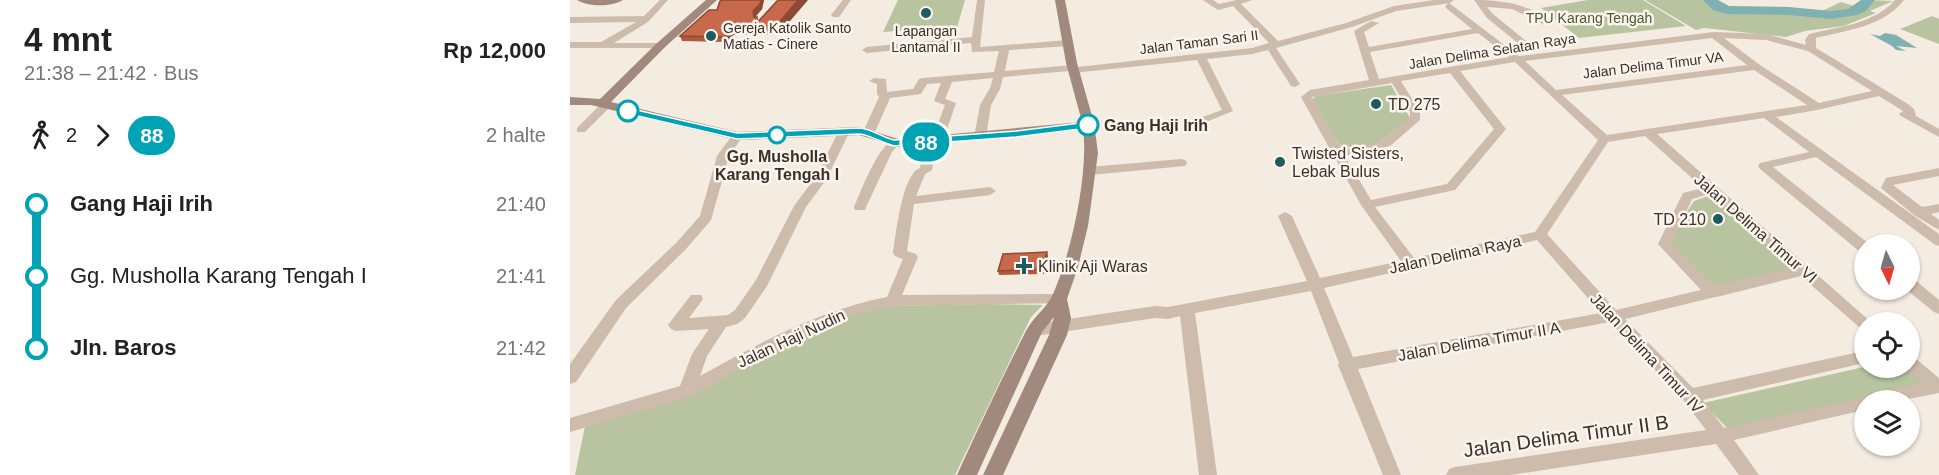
<!DOCTYPE html>
<html lang="id">
<head>
<meta charset="utf-8">
<style>
  :root { --surface:#fff; --page:#f6f6f6; --text:#222; --muted:#767676 }
  body { margin:0; font-family:Arial,sans-serif; background:var(--page); color:var(--text); height:100vh; display:flex; flex-direction:column; font-size:22px; white-space:nowrap }
  * { box-sizing:border-box; margin:0 }
  p { font-size:20px; color:var(--muted) }
  .icon { flex:none; width:33px; height:33px; fill:none; stroke:currentColor; stroke-width:2; stroke-linecap:round; stroke-linejoin:round }
  .map { position:relative; flex:1; overflow:hidden }
  .drawer { display:flex; flex-direction:column; background:var(--surface); width:570px }
  .drawer>* { flex:none }
  .badge { padding:0 12px; border-radius:20px; font-size:21px; line-height:39px }
  .needle { width:39px; rotate:175deg }
  .buttons { position:absolute; left:1284px; top:234px; display:grid; gap:12px }
  .buttons a { display:grid; place-items:center; width:66px; height:66px; border-radius:50%; background:var(--surface); box-shadow:0 2px 4px #0004; font-size:30px }
  .map>.badge { position:absolute; translate:-50% -50%; box-shadow:0 0 0 3px #fff }
  .legs { display:flex; align-items:center; gap:9px; height:66px; padding:0 24px; font-size:20px }
  .legs p { margin-inline-start:auto }
  .head { display:flex; align-items:center; justify-content:space-between; height:102px; padding:0 24px }
  h1 { font-size:33px; font-weight:700; line-height:45px }
  ul { padding:0 24px; list-style:none }
  li { display:flex; align-items:center; gap:21px; height:72px; font-size:22px }
  li i { display:grid; place-items:center; width:9px; height:100%; margin:0 8px; background:currentColor }
  li i::after { content:''; width:15px; height:15px; margin:-8px; border:4px solid; border-radius:50%; background:var(--surface) }
  li p { margin-inline-start:auto }
  li:first-child i { background:linear-gradient(#0000 50%,currentColor 0) }
  li:last-child i { background:linear-gradient(currentColor 50%,#0000 0) }
  main { display:flex; flex:1; min-height:0 }
  .map>svg:first-child { display:block }
</style>
</head>
<body>
<main>
<section class="drawer">
<div class="head"><div><h1>4 mnt</h1><p>21:38 – 21:42 · Bus</p></div><b>Rp 12,000</b></div>
<div class="legs"><svg class="icon" aria-label="walk" viewBox="0 0 24 24"><circle cx="13" cy="4" r="2"/><path d="M13 8l-2 6 4 7M11 14l-3 7M7 12l3-4h3l4 4"/></svg>2<svg class="icon" aria-label="forward" viewBox="0 0 24 24"><path d="M9 5l7 7-7 7"/></svg><b class="badge" style="background:#00a3b4;color:#fff">88</b><p>2 halte</p></div>
<ul>
<li><i style="color:#00a3b4"></i><b>Gang Haji Irih</b><p>21:40</p></li>
<li><i style="color:#00a3b4"></i><span>Gg. Musholla Karang Tengah I</span><p>21:41</p></li>
<li><i style="color:#00a3b4"></i><b>Jln. Baros</b><p>21:42</p></li>
</ul>
</section>
<div class="map">
<svg width="1369" height="475" viewBox="0 0 1369 475">
  <rect width="100%" height="100%" fill="#f4ebe1"/>
  <path fill="#b8c4a0" d="M328,0H395L387,27L313,32Z
    M1018,0H1073L1116,26L1009,38L971,8Z
    M1075,0H1146L1153,7L1250,12L1271,2L1291,8L1298,0L1323,1L1300,11L1306,13L1274,26L1235,31L1216,37L1134,28L1126,30Z
    M1362,16L1369,19V44L1330,29Z
    M821,85L840,118L808,144L771,148L743,100L745,96Z
    M1141,195L1232,275L1146,297L1093,248L1124,201Z
    M414,304L473,305L461,317L385,475H5L15,426L283,314L321,306Z
    M1294,367L1336,368L1359,388L1159,430L1133,403Z"/>
  <path fill="#7fb0b2" d="M1315,33L1326,35L1347,48L1326,46L1336,51L1326,50L1322,46L1300,34L1310,36Z"/>
  <g fill="none" stroke-linecap="round" stroke-linejoin="round">
    <path fill="#7fb0b2" fill-rule="evenodd" d="M1133,0H1148L1159,6L1219,7L1261,11L1278,9L1291,0H1305L1296,11L1287,15L1261,19L1219,15L1157,14L1143,10Z"/>
    <path fill="#cdbbac" fill-rule="evenodd" d="M90,0H98L78,22L44,43H90L95,46L93,48H0V42H31L66,22L0,23V17L74,16Z
      M273,0H281L269,17H263L261,15Z
      M407,0H415L410,47L498,40L503,43L498,46L439,50L435,71L503,65L507,67L682,48L699,43L663,6L648,10L633,0H643L649,4L667,0H682L671,4L708,41L776,23L824,6L864,0H884L880,3L826,11L782,27L706,48L730,84L725,87L721,86L698,50L682,54L637,59L663,111L631,124L625,121L627,119L652,110L627,60L503,73L499,71L433,77L430,89L421,105L416,137L410,140L404,137L410,105L420,88L423,78L382,82L375,99L386,103L373,141L366,144L362,170L355,174L346,196L420,187L426,191L420,195L344,204L337,251L346,254L348,257L332,295L489,294L494,295L496,299L494,303L322,306L286,314L228,337L122,396L0,432V418L110,386L122,354L139,329L106,331L101,329L98,325L101,321L121,295H131L133,299L119,318L158,315L165,310L186,280L224,206L244,179L270,129H278L280,131L256,180L236,207L197,286L175,318L167,324L156,327L137,356L130,376C190,343 249,310 317,297L333,259L325,256L323,253C326,235 332,174 350,168L355,142L362,139L375,105L364,101L371,83L357,84L351,94L320,98L305,132L303,134H295L293,132L309,97L307,94V84L299,81L304,78L316,79L317,92L343,89L349,79L353,78L424,72L429,51L402,52L401,43L297,53L292,50L297,47L402,37Z
      M904,0C928,0 959,3 978,21L973,24L942,9L917,7L923,14L956,41L948,43L917,18Z
      M1325,0H1334C1313,27 1277,30 1246,38V48L1338,104L1344,109L1346,116L1369,129V137L1331,116L1329,114L1333,111L1309,96L1247,110L1206,117L1369,234V246L1364,244L1246,157L1203,167L1299,244H1294V253L1289,251L1190,169L1188,166L1190,163L1239,152L1194,118L1087,134L1301,322H1294V329L1289,327L1231,276L1055,319L1123,388L1294,351V363L1133,400L1154,428L1297,397L1304,393L1352,383L1334,368H1340V357L1346,359L1369,378V393L1333,400H1294V410L1164,440L1189,475H1169L1146,444L940,475H876L879,469L885,467L1136,430L1114,401L1040,322L788,369L831,475H813L768,365L769,363L741,291L625,313L647,475H629L610,316L598,319L585,318L465,336L460,334L457,330L460,326L465,324L585,306L598,307L737,281L708,216L715,212L722,216L750,278L831,261L791,205L731,97L740,90L799,80L784,31L801,21L809,23L794,32L799,47L902,29L876,8L875,6L879,3L949,56L1144,32L1196,34L1236,45L1235,40L1239,34C1268,27 1304,24 1325,0ZM908,33L939,57L809,79L800,52ZM1142,38L1177,65L986,90L955,61ZM1154,38L1196,40L1238,51L1302,91L1249,103L1190,65ZM945,62L1028,140L965,232L844,258L805,207L885,190L936,129L890,71ZM1184,70L1237,105L1037,135L992,95ZM880,73L924,129L877,184L801,200L775,156L820,146L850,120V112L831,81ZM822,83L840,112V117L812,141L772,150L742,97ZM1075,136L1133,188L1113,193L1088,244L1131,290L1046,310L977,234L1038,142ZM1139,194L1222,268L1145,286L1102,243L1122,199ZM967,240L1031,313L783,357L754,288Z
      M36,102L40,103V107L15,132H7V128L32,103Z
      M167,133L173,136L159,156L141,220L116,249L56,308L6,382L0,384V364L46,300L106,243L130,216L147,156L163,134Z
      M324,140L330,143L322,152L296,207L295,210H285L284,207C291,191 308,145 324,140Z
      M611,159L615,160L617,163L615,166L520,175L514,171L520,167Z
      M1369,168V176L1323,185L1352,207L1369,204V212L1361,214L1369,220V230L1344,215L1311,188L1316,178Z
      M1340,279L1345,280L1369,300V314L1364,312L1337,290H1340Z"/>
    <path fill="#a18a7d" fill-rule="evenodd" d="M7,0H53C42,7 18,7 7,0Z
      M136,0H147L94,48L41,102L167,132L289,127L328,139L512,122L496,63L485,0H495L507,63L524,123L528,153L518,226L508,267L497,299L501,318L497,335L433,475H413L479,335L484,317L472,332L407,475H387C409,427 432,378 456,331C463,317 477,308 483,294C501,254 519,173 513,129L328,147L289,135L167,140L21,105H0V97L30,99L86,44Z"/>
  </g>
  <path fill="#ac5a40" d="M153,0H194L192,9L186,16L189,21L208,0L209,34L163,35L157,42L112,41L110,36L147,10Z
    M478,256L474,274L429,275L428,271Z"/>
  <path fill="#8c4a34" d="M191,0H194L192,9L186,16V20L187,17L189,22L185,27L183,11Z
    M228,0H238L209,34L206,26Z
    M161,30L163,35L157,42L154,37Z
    M477,252L478,256L474,274L473,269Z"/>
  <path fill="#c8694b" stroke="#8c4a34" stroke-width="1.5" d="M153,0H191L190,4L183,11L184,17H187L185,25L183,27L184,30H161L154,37L110,36L139,10H147L150,1Z
    M208,0H228L206,26L183,27Z
    M477,252L473,269L428,271L433,254Z"/>
  <path fill="#00a3b4" stroke="#fff" stroke-width="1.5" d="M58,108L167,133L289,128C303,129 311,137 324,140L446,131L518,122L523,125L518,128L446,137L324,146C312,143 300,135 289,134L167,139L55,113V109Z"/>
  <g fill="#1f5a5e" stroke="#fbf5ee" stroke-width="2">
    <circle cx="356" cy="13" r="6"/>
    <circle cx="141" cy="36" r="6"/>
    <circle cx="806" cy="104" r="6"/>
    <circle cx="710" cy="162" r="6"/>
    <circle cx="1148" cy="219" r="6"/>
    <path d="M451 257h6v6h6v6h-6v6h-6v-6h-6v-6h6z"/>
  </g>
  <g fill="#fff" stroke="#00a3b4" stroke-width="3">
    <circle cx="58" cy="111" r="10"/>
    <circle cx="518" cy="125" r="10"/>
    <circle cx="207" cy="135" r="8"/>
  </g>
  <g text-anchor="middle" stroke-width="5" stroke-linejoin="round" paint-order="stroke">
    <g font-size="14" fill="#4a5a2e" stroke="#fbf5ee">
      <text x="1019" y="23">TPU Karang Tengah</text>
    </g>
    <g font-size="14" fill="#3b302b" stroke="#fbf5ee" text-anchor="start">
      <text x="153" y="33">Gereja Katolik Santo<tspan x="153" dy="16">Matias - Cinere</tspan></text>
      <text x="356" y="36" text-anchor="middle">Lapangan<tspan x="356" dy="16">Lantamal II</tspan></text>
    </g>
    <g font-size="14" fill="#3b302b" stroke="#fbf5ee">
      <text transform="translate(629 42) rotate(-7)" y="5">Jalan Taman Sari II</text>
      <text transform="translate(922 51) rotate(-9)" y="5">Jalan Delima Selatan Raya</text>
      <text transform="translate(1083 65) rotate(-7)" y="5">Jalan Delima Timur VA</text>
    </g>
    <g font-size="16" fill="#3b302b" stroke="#fbf5ee" text-anchor="start">
      <text x="818" y="110">TD 275</text>
      <text x="722" y="159">Twisted Sisters,<tspan x="722" dy="18">Lebak Bulus</tspan></text>
      <text x="1136" y="225" text-anchor="end">TD 210</text>
      <text x="468" y="272">Klinik Aji Waras</text>
    </g>
    <g font-size="16" font-weight="bold" fill="#3b302b" stroke="#fbf5ee" text-anchor="start">
      <text x="534" y="131">Gang Haji Irih</text>
      <text x="207" y="162" text-anchor="middle">Gg. Musholla<tspan x="207" dy="18">Karang Tengah I</tspan></text>
    </g>
    <g font-size="16" fill="#3b302b" stroke="#fbf5ee">
      <text transform="translate(1186 228) rotate(41)" y="6">Jalan Delima Timur VI</text>
      <text transform="translate(885 254) rotate(-12)" y="6">Jalan Delima Raya</text>
      <text transform="translate(221 338) rotate(-25)" y="6">Jalan Haji Nudin</text>
      <text transform="translate(909 341) rotate(-10)" y="6">Jalan Delima Timur II A</text>
      <text transform="translate(1077 353) rotate(47)" y="6">Jalan Delima Timur IV</text>
    </g>
    <g font-size="20" fill="#3b302b" stroke="#fbf5ee">
      <text transform="translate(996 436) rotate(-8)" y="7">Jalan Delima Timur II B</text>
    </g>
  </g>
</svg>
<div class="buttons">
<a><svg class="needle" viewBox="-14 -14 28 28"><path d="M0-13l5 13h-10z" fill="#e53935"/><path d="M0 13l5-13h-10z" fill="#767676"/></svg></a>
<a><svg class="icon" aria-label="locate" viewBox="0 0 24 24"><circle cx="12" cy="12" r="6"/><path d="M12 2v4M12 18v4M2 12h4M18 12h4"/></svg></a>
<a><svg class="icon" aria-label="layers" viewBox="0 0 24 24"><path d="M12 4l9 5-9 5-9-5zM3 14l9 5 9-5"/></svg></a>
</div>
<b class="badge" style="left:356px;top:142px;background:#00a3b4;color:#fff">88</b>
</div>
</main>
</body>
</html>
